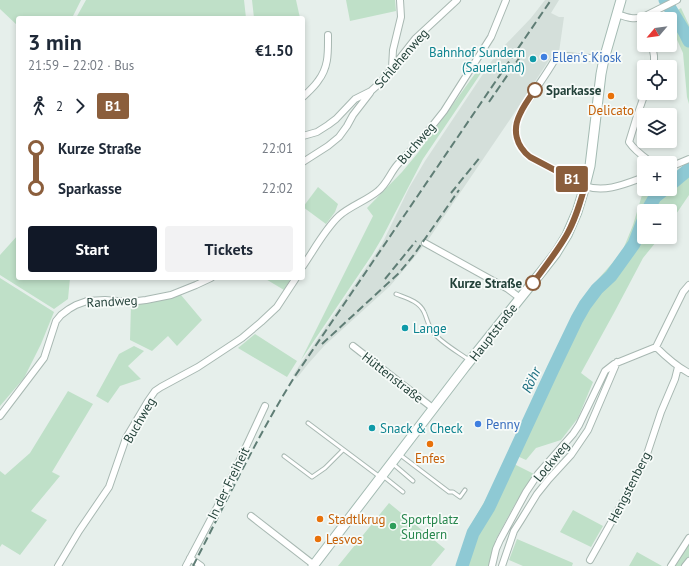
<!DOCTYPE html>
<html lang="en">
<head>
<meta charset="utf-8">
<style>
  :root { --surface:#fff; --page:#f2f2f3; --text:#1f2937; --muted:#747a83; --accent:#111827 }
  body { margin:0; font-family:"PT Sans",sans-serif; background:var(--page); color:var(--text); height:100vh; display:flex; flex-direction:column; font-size:15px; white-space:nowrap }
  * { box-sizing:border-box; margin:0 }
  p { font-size:13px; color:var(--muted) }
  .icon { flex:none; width:22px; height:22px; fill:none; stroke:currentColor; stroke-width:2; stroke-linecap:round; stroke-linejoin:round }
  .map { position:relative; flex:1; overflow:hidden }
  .details { position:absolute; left:16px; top:16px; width:289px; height:264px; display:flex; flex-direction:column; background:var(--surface); border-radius:4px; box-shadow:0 2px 6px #0003 }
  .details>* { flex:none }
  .badge { padding:0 8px; border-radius:3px; font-size:14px; line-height:26px }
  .needle { width:26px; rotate:241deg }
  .tools { position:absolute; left:637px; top:12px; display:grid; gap:8px }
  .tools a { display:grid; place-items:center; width:40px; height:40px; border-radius:4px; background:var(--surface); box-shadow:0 2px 6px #0003; font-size:20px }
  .map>.badge { position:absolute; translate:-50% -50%; box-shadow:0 0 0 2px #fff }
  .legs { display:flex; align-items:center; gap:6px; height:44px; padding:0 12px; font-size:13px }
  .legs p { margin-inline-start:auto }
  .summary { display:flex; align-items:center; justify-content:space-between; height:68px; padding:0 12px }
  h1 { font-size:22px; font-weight:600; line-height:30px }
  .cta { display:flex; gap:8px; margin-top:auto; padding:8px 12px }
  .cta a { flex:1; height:46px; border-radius:4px; background:var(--accent); color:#fff; font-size:16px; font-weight:600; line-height:46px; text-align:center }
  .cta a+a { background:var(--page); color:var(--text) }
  ul { padding:0 12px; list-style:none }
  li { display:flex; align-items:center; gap:14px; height:40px; font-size:15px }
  li i { display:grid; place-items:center; width:6px; height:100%; margin:0 5px; background:currentColor }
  li i::after { content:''; width:10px; height:10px; margin:-5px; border:3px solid; border-radius:50%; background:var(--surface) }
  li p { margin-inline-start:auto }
  li:first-child i { background:linear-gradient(#0000 50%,currentColor 0) }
  li:last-child i { background:linear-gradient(currentColor 50%,#0000 0) }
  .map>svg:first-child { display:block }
</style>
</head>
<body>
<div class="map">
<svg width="689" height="566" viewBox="0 0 689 566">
  <rect width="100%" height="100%" fill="#e6efeb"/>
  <path fill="#d4dfda" d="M545,0H559L551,13L559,17H564L559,52L555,51L511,118L428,240L413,259L390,286L324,346L308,364L297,378L293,375L382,244L409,188L425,161L491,62L505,45L531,18Z"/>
  <path fill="#bfe0c8" d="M0,0H81L72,18H18V26L0,9Z
    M86,0H244L246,18H76Z
    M252,0H296L300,18H254Z
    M346,0H395L396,11L350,21Z
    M681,8L689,25V104L687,97L683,53L670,24V19H668L667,17Z
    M477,71L481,73L423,159L382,238L372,255L301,360L373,216L367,208L402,172L417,154Z
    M689,172V195L670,223V211H644V237H660L643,258L615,311L581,373L593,382L578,418L561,440L536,448L526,460L517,456L536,410L549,383L564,343L593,285L622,252L633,225L642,195L654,189H670V181Z
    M318,187L338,204L335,212L326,224L303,207Z
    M18,235V278H70L68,299L54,309L0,275V255Z
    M0,278L54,312L41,344L24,378L0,406Z
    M264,278H291L284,290Z
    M181,295L202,320L177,346L168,336L152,351L130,340L131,304Z
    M255,334L297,361L287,377L238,348Z
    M134,346L144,351L128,366L141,379L120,386L108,403L96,396L119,354Z
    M68,391L93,404L52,472L60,476L31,511L47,520L20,555L2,544L0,547V471L5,475L30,453Z
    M508,461L534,474L515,504L496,539L489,566H456L471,525Z
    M389,503L445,549L431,566H338Z
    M573,510L603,526L591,547L560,532Z
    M517,539L573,563L572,566H523L509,560Z
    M689,544V557L682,566H675Z
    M637,552L662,566H629Z"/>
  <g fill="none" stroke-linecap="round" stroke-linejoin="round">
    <path stroke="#8ec9d4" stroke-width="13" d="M665,0L685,33L689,41
      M670,185L689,169
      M647,211L655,197L665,189
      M462,566L473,533L489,507L553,369L577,319L585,305L597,289L611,276L634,244L644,218"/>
    <defs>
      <path id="service" d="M396,294C406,298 419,301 424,312C427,318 428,326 433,332C440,342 458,352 469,360
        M308,423L380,477
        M399,454L449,492H453L460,497L465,490
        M284,456L312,477L325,468L343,450
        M392,463L413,481
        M383,476L403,492"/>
      <path id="minor" d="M617,14C626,17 633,20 643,17L677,0
        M640,18L644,28
        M652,45L654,56V67
        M604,59L564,56L554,61C547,73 539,84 532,95C528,101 523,107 520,113C512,129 516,146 530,157L585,186C605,193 625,184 644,177
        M392,68L393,50L401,17L400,0
        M645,93L637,116L629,142C635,151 644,157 652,163
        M303,97C308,92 314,87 318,81C329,67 328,52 328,35
        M303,136L317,132L328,125L336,119L355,99L371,91L382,81L415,39L457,0
        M303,162L328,146L339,137L347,126L353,115L370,93
        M670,167L689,159
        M425,243L508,289L520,298
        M303,266C314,250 325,229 339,216C350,206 366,201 378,191C387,184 390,173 398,164L425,135L444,111L491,37L506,0
        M353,346L434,409
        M656,347C666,357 676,366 689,373
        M0,416L44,358L56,321L61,315L69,309L76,305L87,301L105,300L129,302L146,300L171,295L196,285L211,278
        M251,516L314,565
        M190,558L201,566
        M590,560L626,496L646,457L661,412L675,379L678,367
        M58,566L79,531L109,487L126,438L148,401L155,391L161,387L198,367L242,338L261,322L277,307L296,278
        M186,566L223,496L265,406
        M492,566L496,549L500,540L526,492L538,474L573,434L579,425L605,371L614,364L656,347L683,292L689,285
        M502,566L514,531L521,520L537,494L549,479L571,455L588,430L617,362
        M671,566L689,538
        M685,566L689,561"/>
      <path id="secondary" d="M313,566L465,367L542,271L556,253L567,235L577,212L585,186L590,166L601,74L604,59L621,0"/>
    </defs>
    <use href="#service" stroke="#a8b8b2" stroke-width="5"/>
    <use href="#minor" stroke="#a8b8b2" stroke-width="8"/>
    <use href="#secondary" stroke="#a4bbb3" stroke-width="11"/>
    <use href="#service" stroke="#fff" stroke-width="3"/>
    <use href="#minor" stroke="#fff" stroke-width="6"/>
    <use href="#secondary" stroke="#fff" stroke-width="9"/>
    <path stroke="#5f7d75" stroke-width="2" stroke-dasharray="8 4" stroke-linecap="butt" d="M489,102L522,54
      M451,193L481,156
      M385,279L416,241
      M322,344L399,273L413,256L459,190
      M193,566C226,502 257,437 295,376L551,0"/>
  </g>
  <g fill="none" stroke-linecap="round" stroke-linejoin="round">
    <defs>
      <path id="line-1" d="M533,283C544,268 556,253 566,236C575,221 580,203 585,186L530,157C516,146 512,130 520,114C524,105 530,97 535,90"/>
    </defs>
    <use href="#line-1" stroke="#fff" stroke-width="9"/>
    <use href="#line-1" stroke="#8b5e3c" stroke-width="6"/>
  </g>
  <g fill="#3f7fe0" stroke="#f7fbf9" stroke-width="1.5">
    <circle cx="544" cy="57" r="4"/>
    <circle cx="478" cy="424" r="4"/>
  </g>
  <g fill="#0f9aa8" stroke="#f7fbf9" stroke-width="1.5">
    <circle cx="533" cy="59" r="4"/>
    <circle cx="405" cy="328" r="4"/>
    <circle cx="372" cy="428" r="4"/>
  </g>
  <g fill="#fff" stroke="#8b5e3c" stroke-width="2">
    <circle cx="535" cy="90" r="7"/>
    <circle cx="533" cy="283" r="7"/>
  </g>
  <g fill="#e8710a" stroke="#f7fbf9" stroke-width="1.5">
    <circle cx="611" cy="96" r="4"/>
    <circle cx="430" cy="444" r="4"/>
    <circle cx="320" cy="519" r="4"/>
    <circle cx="318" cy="539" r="4"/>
  </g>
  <circle fill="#2e9e5b" stroke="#f7fbf9" stroke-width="1.5" cx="393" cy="526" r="4"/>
  <g text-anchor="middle" stroke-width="3.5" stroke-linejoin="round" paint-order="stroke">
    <g font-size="13" fill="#0d838f" stroke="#f7fbf9" text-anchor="start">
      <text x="525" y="57" text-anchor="end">Bahnhof Sundern<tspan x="525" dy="15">(Sauerland)</tspan></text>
      <text x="413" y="333">Lange</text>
      <text x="380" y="433">Snack &amp; Check</text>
    </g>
    <g font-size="13" fill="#366cbe" stroke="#f7fbf9" text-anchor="start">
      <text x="552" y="62">Ellen's Kiosk</text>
      <text x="486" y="429">Penny</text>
    </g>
    <g font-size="13" fill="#24423a" stroke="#f7fbf9">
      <text transform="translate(401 58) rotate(-49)" y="5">Schlehenweg</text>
      <text transform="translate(416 143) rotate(-49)" y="5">Buchweg</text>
      <text transform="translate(112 301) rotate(-3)" y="5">Randweg</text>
      <text transform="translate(493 332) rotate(-52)" y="5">Hauptstraße</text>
      <text transform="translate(393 377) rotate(38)" y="5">Hüttenstraße</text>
      <text transform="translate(139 420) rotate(-60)" y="5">Buchweg</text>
      <text transform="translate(551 461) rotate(-51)" y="5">Lockweg</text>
      <text transform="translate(228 483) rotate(-64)" y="5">In der Freiheit</text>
      <text transform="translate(629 487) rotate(-63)" y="5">Hengstenberg</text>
    </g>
    <g font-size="13" font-weight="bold" fill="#24423a" stroke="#f7fbf9" text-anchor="start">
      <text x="546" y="95">Sparkasse</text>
      <text x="522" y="288" text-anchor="end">Kurze Straße</text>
    </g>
    <g font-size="13" fill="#c56008" stroke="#f7fbf9">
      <text x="611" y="115">Delicato</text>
      <text x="430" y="463">Enfes</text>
      <text x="328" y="524" text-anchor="start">Stadtlkrug</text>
      <text x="326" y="544" text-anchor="start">Lesvos</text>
    </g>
    <g font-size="13" fill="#27864d" stroke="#f7fbf9" text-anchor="start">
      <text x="401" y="524">Sportplatz<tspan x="401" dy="15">Sundern</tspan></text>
    </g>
    <g font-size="14" font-style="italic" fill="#1c6f80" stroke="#f7fbf9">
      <text transform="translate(531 380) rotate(-65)" y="5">Röhr</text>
    </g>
  </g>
</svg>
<div class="tools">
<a><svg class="needle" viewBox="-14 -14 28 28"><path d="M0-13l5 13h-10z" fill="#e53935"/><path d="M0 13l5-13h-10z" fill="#747a83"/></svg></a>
<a><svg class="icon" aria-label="locate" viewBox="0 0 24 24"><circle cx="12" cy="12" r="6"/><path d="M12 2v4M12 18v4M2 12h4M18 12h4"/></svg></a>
<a><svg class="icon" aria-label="layers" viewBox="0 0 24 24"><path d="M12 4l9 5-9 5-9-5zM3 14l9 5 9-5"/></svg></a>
<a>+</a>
<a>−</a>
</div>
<b class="badge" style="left:572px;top:179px;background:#8b5e3c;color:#fff">B1</b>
<section class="details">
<div class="summary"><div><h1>3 min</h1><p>21:59 – 22:02 · Bus</p></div><b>€1.50</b></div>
<div class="legs"><svg class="icon" aria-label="walk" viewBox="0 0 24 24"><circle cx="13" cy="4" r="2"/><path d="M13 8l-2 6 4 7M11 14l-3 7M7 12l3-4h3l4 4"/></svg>2<svg class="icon" aria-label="forward" viewBox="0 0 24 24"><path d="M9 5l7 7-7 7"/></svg><b class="badge" style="background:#8b5e3c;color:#fff">B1</b></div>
<ul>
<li><i style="color:#8b5e3c"></i><b>Kurze Straße</b><p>22:01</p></li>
<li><i style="color:#8b5e3c"></i><b>Sparkasse</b><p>22:02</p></li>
</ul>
<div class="cta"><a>Start</a><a>Tickets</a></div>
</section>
</div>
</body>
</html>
